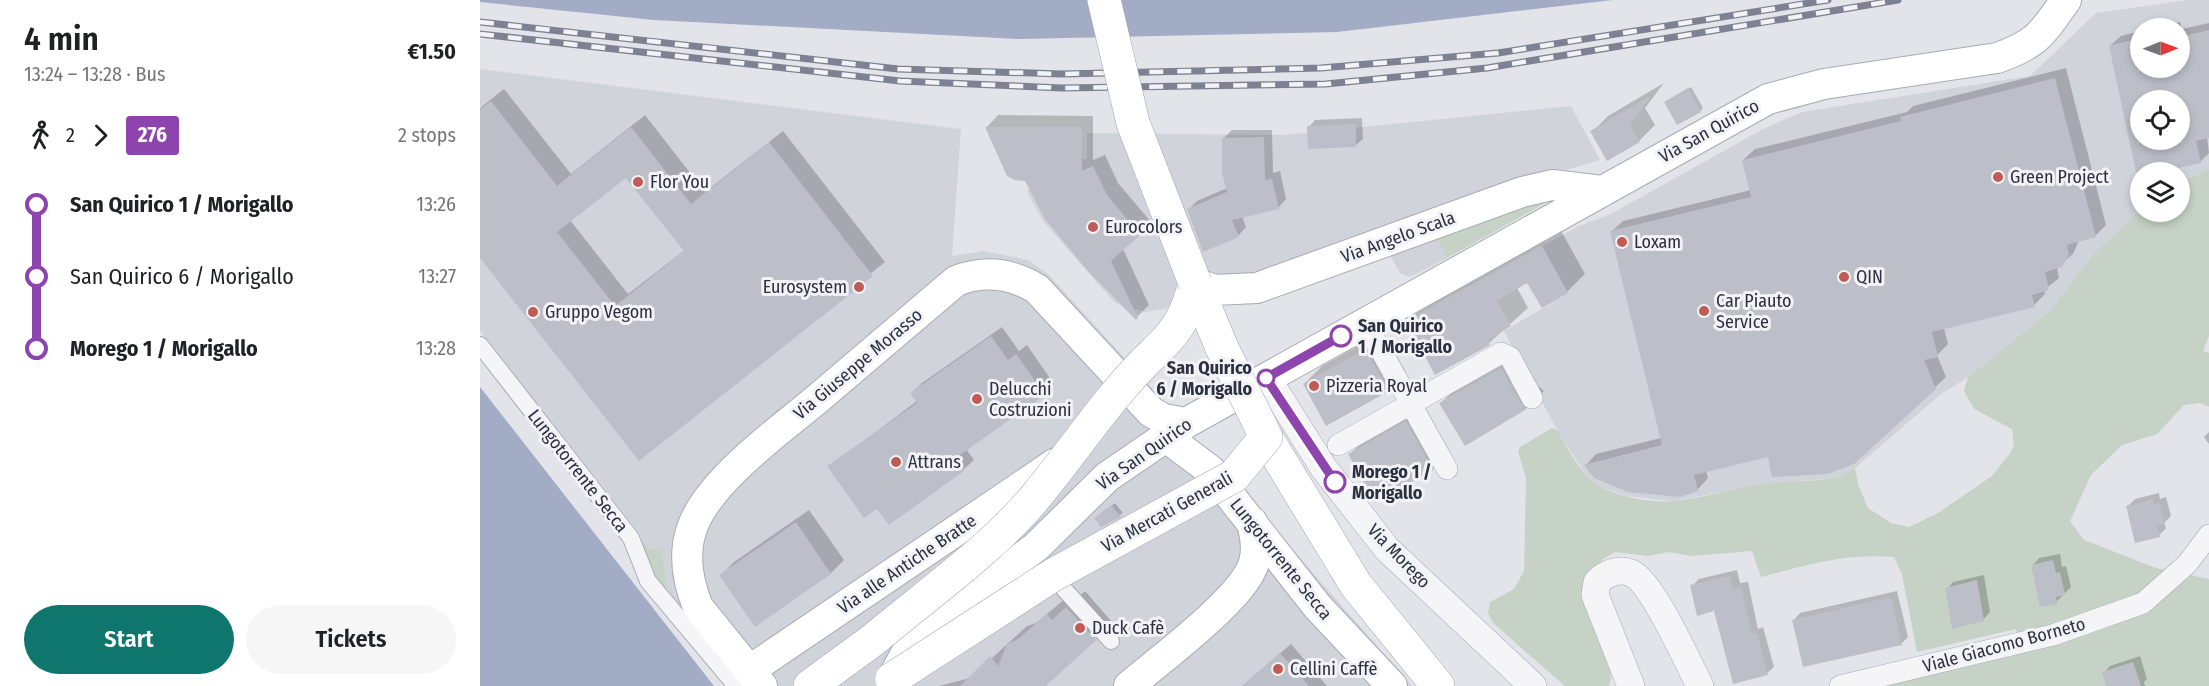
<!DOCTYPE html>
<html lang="en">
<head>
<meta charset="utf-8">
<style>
  :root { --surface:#fff; --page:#f6f6f6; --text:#202124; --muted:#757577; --accent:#0f766e }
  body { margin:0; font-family:"Fira Sans Condensed",sans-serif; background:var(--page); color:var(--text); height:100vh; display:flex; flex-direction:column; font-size:22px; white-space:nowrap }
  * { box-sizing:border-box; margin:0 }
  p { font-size:20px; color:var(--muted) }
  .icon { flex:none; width:33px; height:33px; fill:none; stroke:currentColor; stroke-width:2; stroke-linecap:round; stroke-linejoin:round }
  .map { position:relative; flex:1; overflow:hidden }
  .sheet { display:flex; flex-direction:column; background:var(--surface); width:480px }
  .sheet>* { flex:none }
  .badge { padding:0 12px; border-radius:4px; font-size:21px; line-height:39px }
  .needle { width:39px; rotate:89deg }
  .fabs { position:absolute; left:1650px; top:18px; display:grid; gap:12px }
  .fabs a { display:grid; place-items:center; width:60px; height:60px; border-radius:50%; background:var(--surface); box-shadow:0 3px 9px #0003; font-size:30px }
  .map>.badge { position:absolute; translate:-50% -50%; box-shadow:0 0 0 3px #fff }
  .legs { display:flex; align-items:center; gap:9px; height:66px; padding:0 24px; font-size:20px }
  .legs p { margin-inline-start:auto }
  .overview { display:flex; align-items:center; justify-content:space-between; height:102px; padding:0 24px }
  h1 { font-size:33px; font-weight:600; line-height:45px }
  .action { display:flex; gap:12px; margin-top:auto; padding:12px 24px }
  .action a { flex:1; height:69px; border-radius:36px; background:var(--accent); color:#fff; font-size:24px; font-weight:600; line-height:69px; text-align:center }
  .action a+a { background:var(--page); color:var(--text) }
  ul { padding:0 24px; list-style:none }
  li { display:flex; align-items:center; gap:21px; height:72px; font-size:22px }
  li i { display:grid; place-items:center; width:9px; height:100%; margin:0 8px; background:currentColor }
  li i::after { content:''; width:15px; height:15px; margin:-8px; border:4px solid; border-radius:50%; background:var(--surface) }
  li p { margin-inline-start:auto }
  li:first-child i { background:linear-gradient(#0000 50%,currentColor 0) }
  li:last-child i { background:linear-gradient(currentColor 50%,#0000 0) }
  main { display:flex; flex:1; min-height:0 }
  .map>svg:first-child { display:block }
</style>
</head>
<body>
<main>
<section class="sheet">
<div class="overview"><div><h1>4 min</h1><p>13:24 – 13:28 · Bus</p></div><b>€1.50</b></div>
<div class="legs"><svg class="icon" aria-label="walk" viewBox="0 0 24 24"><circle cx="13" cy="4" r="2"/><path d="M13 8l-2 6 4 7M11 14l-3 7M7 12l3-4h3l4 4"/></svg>2<svg class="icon" aria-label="forward" viewBox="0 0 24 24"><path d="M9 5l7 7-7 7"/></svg><b class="badge" style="background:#8e44ad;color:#fff">276</b><p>2 stops</p></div>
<ul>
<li><i style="color:#8e44ad"></i><b>San Quirico 1 / Morigallo</b><p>13:26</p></li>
<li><i style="color:#8e44ad"></i><span>San Quirico 6 / Morigallo</span><p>13:27</p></li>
<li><i style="color:#8e44ad"></i><b>Morego 1 / Morigallo</b><p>13:28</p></li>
</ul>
<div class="action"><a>Start</a><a>Tickets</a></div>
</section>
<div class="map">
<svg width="1729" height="686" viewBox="0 0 1729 686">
  <rect width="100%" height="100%" fill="#e3e4e9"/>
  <path fill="#d1d3db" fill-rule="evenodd" d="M1708,0H1729V169L1700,182V172H1660V210L1615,252L1570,311L1488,377L1461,394L1375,468L1366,474L1346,479L1292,483L1192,501L1146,496L1121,487L1108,478L1077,430L1024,331L1088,293L1062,246L1099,226L1129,215L1283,129L1322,112L1550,76L1616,13ZM1660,28H1700V68H1660ZM1660,100H1700V140H1660Z
    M0,69L481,129L472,256L504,251L548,260L568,274L653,367L932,686H268L180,582L160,534L0,331Z
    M1091,106L1120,160L1031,186L950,222L967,258L930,277L920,273L902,241L751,298L665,312L635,303L563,221L547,192L553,180L552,161L607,159V133L804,135Z"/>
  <path fill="#c5d2c5" d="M1729,169V336L1723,351L1729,353V407L1720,403L1704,405L1677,434L1642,445L1611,475L1590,521L1604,540L1676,568L1729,579V686H1408L1543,650L1536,629L1437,652L1422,574L1414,557C1367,553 1326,565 1281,577L1272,551L1212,556L1189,552L1168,556L1135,552L1123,559L1109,577L1132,672L1129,686H1085L1013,623L1008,613L1010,602L1034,589L1044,571L1046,478L1038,451L1040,447L1072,428L1077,430C1089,449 1101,477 1121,487C1140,497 1171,503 1192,501C1225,498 1258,487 1291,483C1319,479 1352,485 1375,468L1378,484L1388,508L1411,523L1429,527L1458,513L1512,476L1531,452L1534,444L1532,429L1494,409L1484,391L1488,377L1570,311L1615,252L1660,210L1700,212V182Z
    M1067,198V202L967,258L956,236Z
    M159,535L169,550L182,548L186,587L182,591L155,537Z"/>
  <path fill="#a2acc5" d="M0,0H1133L857,32L540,39L174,20L0,2Z
    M0,387L234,686H0Z"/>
  <path fill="#0003" fill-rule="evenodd" d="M1700,22L1702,29L1729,23V136L1727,137L1729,153L1720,162L1674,172H1660L1659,176L1630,46L1641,36L1660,31V68H1700V28H1672ZM1660,100H1700V140H1660Z
    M1586,68L1626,225L1615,236L1599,240L1593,254L1577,267L1579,278L1564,290L1565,294L1554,305L1464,328L1468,344L1457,355L1466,377L1373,463L1346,472L1289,455L1226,471L1228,478L1217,490L1106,465L1116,454L1181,438L1131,232L1143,221L1271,190L1263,160L1275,149L1427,112L1433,106Z
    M1184,83L1165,108L1175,125L1159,141L1112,132L1128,116Z
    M1211,87L1223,108L1220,111L1186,102Z
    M24,89L91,174L165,115L225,192L303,131L405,262L159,459L0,256V108ZM146,176L205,250L148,294L90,220Z
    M518,115L613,116V160L625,155L638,183L671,222L643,249L669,305L656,318L507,127Z
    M882,118L883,139L876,145L829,127L835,120Z
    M752,130H792L793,173L800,171L806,199L798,208L762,216L766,227L758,236L708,210L717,201L747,188L743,139Z
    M1080,229L1105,274L1087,292L1062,306L1048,281L1037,288L1048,308L1009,343L928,322L946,304Z
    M522,327L539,351L547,345L574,384L564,394L486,449L494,460L483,470L409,523L398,507L349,467L437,401L432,393L442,383Z
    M903,332L926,372L908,390L824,384L842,366Z
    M1039,351L1058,386L1064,391L1046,408L985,444L961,403L979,385Z
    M944,405L970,452L952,470L895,501L870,454L887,437Z
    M1729,432V444L1724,437Z
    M1679,493L1680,499L1686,497L1691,516L1684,523L1686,528L1679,535L1648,506L1655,499Z
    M635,503L643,513L621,526L619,516Z
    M329,510L364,560L351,573L276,625L241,575L254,562Z
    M1580,554L1582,567L1586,566L1591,587L1576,602L1553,565L1559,558Z
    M1257,570L1260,583L1268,582L1278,629L1283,627L1294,667L1287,673L1235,610L1212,586L1219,579Z
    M1504,575L1510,612L1504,619L1467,589L1473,582Z
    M605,591L632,622L564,686H459L490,678L547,626L556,623L586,598L591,604Z
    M1417,591L1428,637L1421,644L1314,620L1320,613Z
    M811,644L847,686H762Z
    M1660,656L1667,679L1664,682L1665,686H1628L1624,673L1630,666Z"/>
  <path fill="#bdbfc8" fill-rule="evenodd" d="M1729,30V138L1716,141L1721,163L1681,172H1656L1629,46L1660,38V68H1700V37ZM1660,100H1700V140H1660Z
    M1575,78L1616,237L1587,245L1589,255L1582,267L1565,272L1569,290L1552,295L1555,307L1452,332L1458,357L1444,360L1456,389L1374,464L1347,474L1292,477L1288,457L1214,475L1218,491L1200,497L1148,492L1114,478L1104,465L1182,445L1130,231L1271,197L1262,160L1421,121L1420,117Z
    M1208,88L1221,112L1197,125L1184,102Z
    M1172,95L1150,125L1160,142L1127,161L1110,131Z
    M11,101L77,186L151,127L211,204L289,142L393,276L159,461L0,258V109ZM146,178L204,251L135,306L77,232Z
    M876,124V147L828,149L827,126Z
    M505,127H602V171L613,166L627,195L660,235L631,261L658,318L656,320L607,270L565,219L545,181L534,180L527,176Z
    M784,137L785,180L792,179L799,209L752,220L759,237L723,252L707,209L747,192L742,173V138Z
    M1062,246L1088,293L1062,308L1047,283L1017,301L1031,326L1008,340L1010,345L955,375L926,321Z
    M511,336L528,360L536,354L565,395L476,458L484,471L409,525L397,509L384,518L347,466L437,403L430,393Z
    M885,349L909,391L846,426L823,384Z
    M1021,368L1041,404L1047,409L985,446L959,403Z
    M926,421L953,471L895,503L868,454Z
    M1673,499L1674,504L1680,503L1685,524L1677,526L1680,537L1655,543L1646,506Z
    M631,505L641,517L621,527L614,518Z
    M316,522L351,574L275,627L239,575Z
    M1573,560L1576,573L1580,572L1585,595L1576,597L1577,604L1560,607L1551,565Z
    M1250,576L1253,589L1261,587L1272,634L1277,633L1288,675L1253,684L1234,611L1217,616L1210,585Z
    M1497,580L1504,621L1472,629L1465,588Z
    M1411,597L1422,645L1323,667L1312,620Z
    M586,607L616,640L566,686H480L510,656L518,666L527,644L537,640L567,614L572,620Z
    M800,653L829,686H762Z
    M1653,662L1661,686H1626L1622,672Z"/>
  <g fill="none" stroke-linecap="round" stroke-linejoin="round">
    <defs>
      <path id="pedestrian" d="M0,345L151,538L168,581L256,686
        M583,588L631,641"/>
      <path id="minor" d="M885,322L967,469
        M858,445L1021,353L1030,357L1052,398
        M1360,686L1573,635L1663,603L1707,564L1729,535"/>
      <path id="tertiary" d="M787,378L843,467L907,549L1053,686
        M1151,686L1115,595L1117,582C1126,573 1139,568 1151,573C1172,581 1208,663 1220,686"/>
      <path id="secondary" d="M715,283L735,290L777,288L1042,192L1072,185L1123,191
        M686,437L730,470L837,606L912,686
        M270,670L576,463
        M412,679L435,637L556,547L627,477L706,423L1288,99L1344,84L1517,58C1557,44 1562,34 1586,0
        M282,686L218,607C207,580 202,551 214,523C233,478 299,431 336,400C383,360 429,321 476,281C504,270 531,273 557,289L671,412L684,419L706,423
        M649,686C681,659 752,606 770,572C779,556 776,539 772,522"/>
      <path id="primary" d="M715,283L742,348
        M680,347C700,328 708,310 715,283
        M786,437L876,585L958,686
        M330,686L393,640"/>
    </defs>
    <use href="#pedestrian" stroke="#a8aab3" stroke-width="18"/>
    <use href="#minor" stroke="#a8aab3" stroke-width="22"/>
    <use href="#tertiary" stroke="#a8aab3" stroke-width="28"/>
    <use href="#secondary" stroke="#a8aab3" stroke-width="32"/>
    <use href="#primary" stroke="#a3a6b4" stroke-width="34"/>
    <use href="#pedestrian" stroke="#f5f5f8" stroke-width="16"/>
    <use href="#minor" stroke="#f5f5f8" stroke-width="21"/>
    <use href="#tertiary" stroke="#f5f5f8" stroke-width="27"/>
    <use href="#secondary" stroke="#fff" stroke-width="30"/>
    <use href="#primary" stroke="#fff" stroke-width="33"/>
    <defs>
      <path id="rail" d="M0,22L418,69L582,74L841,68L1018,53L1348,0
        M0,34L420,81L582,88L846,84L1007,68L1418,0"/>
    </defs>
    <use href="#rail" stroke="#7e8191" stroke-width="7"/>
    <use href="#rail" stroke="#f2f3f7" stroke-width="4.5" stroke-dasharray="14" stroke-linecap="butt"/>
    <defs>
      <path id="primary-bridge" d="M624,0L653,123L715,283
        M393,640C445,596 515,547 557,495C597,447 630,394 676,351
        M412,679L573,575L754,476L786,437L742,348"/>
    </defs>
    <use href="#primary-bridge" stroke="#a3a6b4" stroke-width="34" stroke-linecap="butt"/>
    <use href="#primary-bridge" stroke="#fff" stroke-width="33"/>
  </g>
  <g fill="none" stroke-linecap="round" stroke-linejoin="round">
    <defs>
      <path id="line-1" d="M855,482L786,378L861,336"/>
    </defs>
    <use href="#line-1" stroke="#fff" stroke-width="14"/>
    <use href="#line-1" stroke="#8e44ad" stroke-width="9"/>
  </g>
  <g fill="#c05b56" stroke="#f2f3f7" stroke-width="2">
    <circle cx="1518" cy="177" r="6"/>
    <circle cx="158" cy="182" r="6"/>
    <circle cx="613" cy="227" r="6"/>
    <circle cx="1142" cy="242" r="6"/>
    <circle cx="1364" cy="277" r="6"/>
    <circle cx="379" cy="287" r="6"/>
    <circle cx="1224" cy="311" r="6"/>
    <circle cx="53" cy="312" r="6"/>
    <circle cx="834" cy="386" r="6"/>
    <circle cx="497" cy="399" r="6"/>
    <circle cx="416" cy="462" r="6"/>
    <circle cx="600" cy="628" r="6"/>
    <circle cx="798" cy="669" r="6"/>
  </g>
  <g fill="#fff" stroke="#8e44ad" stroke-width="3">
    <circle cx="861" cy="336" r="10"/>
    <circle cx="786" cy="378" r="8"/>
    <circle cx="855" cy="482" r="10"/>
  </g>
  <g text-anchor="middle" stroke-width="6" stroke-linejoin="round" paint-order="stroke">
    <g font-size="18" fill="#2c303f" stroke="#f2f3f7">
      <text transform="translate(1229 131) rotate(-29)" y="6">Via San Quirico</text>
      <text transform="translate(918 237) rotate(-20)" y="6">Via Angelo Scala</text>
      <text transform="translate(378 364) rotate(-40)" y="6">Via Giuseppe Morasso</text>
      <text transform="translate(664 454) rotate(-35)" y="6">Via San Quirico</text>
      <text transform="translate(98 471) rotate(52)" y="6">Lungotorrente Secca</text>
      <text transform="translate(687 512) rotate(-29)" y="6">Via Mercati Generali</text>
      <text transform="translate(919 556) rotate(46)" y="6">Via Morego</text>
      <text transform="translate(801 559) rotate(51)" y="6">Lungotorrente Secca</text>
      <text transform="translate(427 564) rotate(-34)" y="6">Via alle Antiche Bratte</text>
      <text transform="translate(1524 645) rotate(-15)" y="6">Viale Giacomo Borneto</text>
    </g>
    <g font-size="18" fill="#2c303f" stroke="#f2f3f7" text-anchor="start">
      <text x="1530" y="183">Green Project</text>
      <text x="170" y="188">Flor You</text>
      <text x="625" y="233">Eurocolors</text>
      <text x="1154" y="248">Loxam</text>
      <text x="1376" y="283">QIN</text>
      <text x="367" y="293" text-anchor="end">Eurosystem</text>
      <text x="1236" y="307">Car Piauto<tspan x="1236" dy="21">Service</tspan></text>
      <text x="65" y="318">Gruppo Vegom</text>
      <text x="846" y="392">Pizzeria Royal</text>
      <text x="509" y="395">Delucchi<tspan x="509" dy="21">Costruzioni</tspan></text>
      <text x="428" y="468">Attrans</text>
      <text x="612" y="634">Duck Cafè</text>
      <text x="810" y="675">Cellini Caffè</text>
    </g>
    <g font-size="18" font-weight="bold" fill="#2c303f" stroke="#f2f3f7" text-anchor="start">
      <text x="878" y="332">San Quirico<tspan x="878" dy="21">1 / Morigallo</tspan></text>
      <text x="772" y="374" text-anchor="end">San Quirico<tspan x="772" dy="21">6 / Morigallo</tspan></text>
      <text x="872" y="478">Morego 1 /<tspan x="872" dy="21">Morigallo</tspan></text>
    </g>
  </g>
</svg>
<div class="fabs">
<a><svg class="needle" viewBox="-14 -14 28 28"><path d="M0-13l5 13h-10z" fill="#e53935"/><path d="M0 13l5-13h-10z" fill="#757577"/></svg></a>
<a><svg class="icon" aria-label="locate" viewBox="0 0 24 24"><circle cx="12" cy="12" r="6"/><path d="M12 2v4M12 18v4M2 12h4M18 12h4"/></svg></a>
<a><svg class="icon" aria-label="layers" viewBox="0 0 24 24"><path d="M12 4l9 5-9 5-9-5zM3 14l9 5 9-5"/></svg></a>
</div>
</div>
</main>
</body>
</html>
